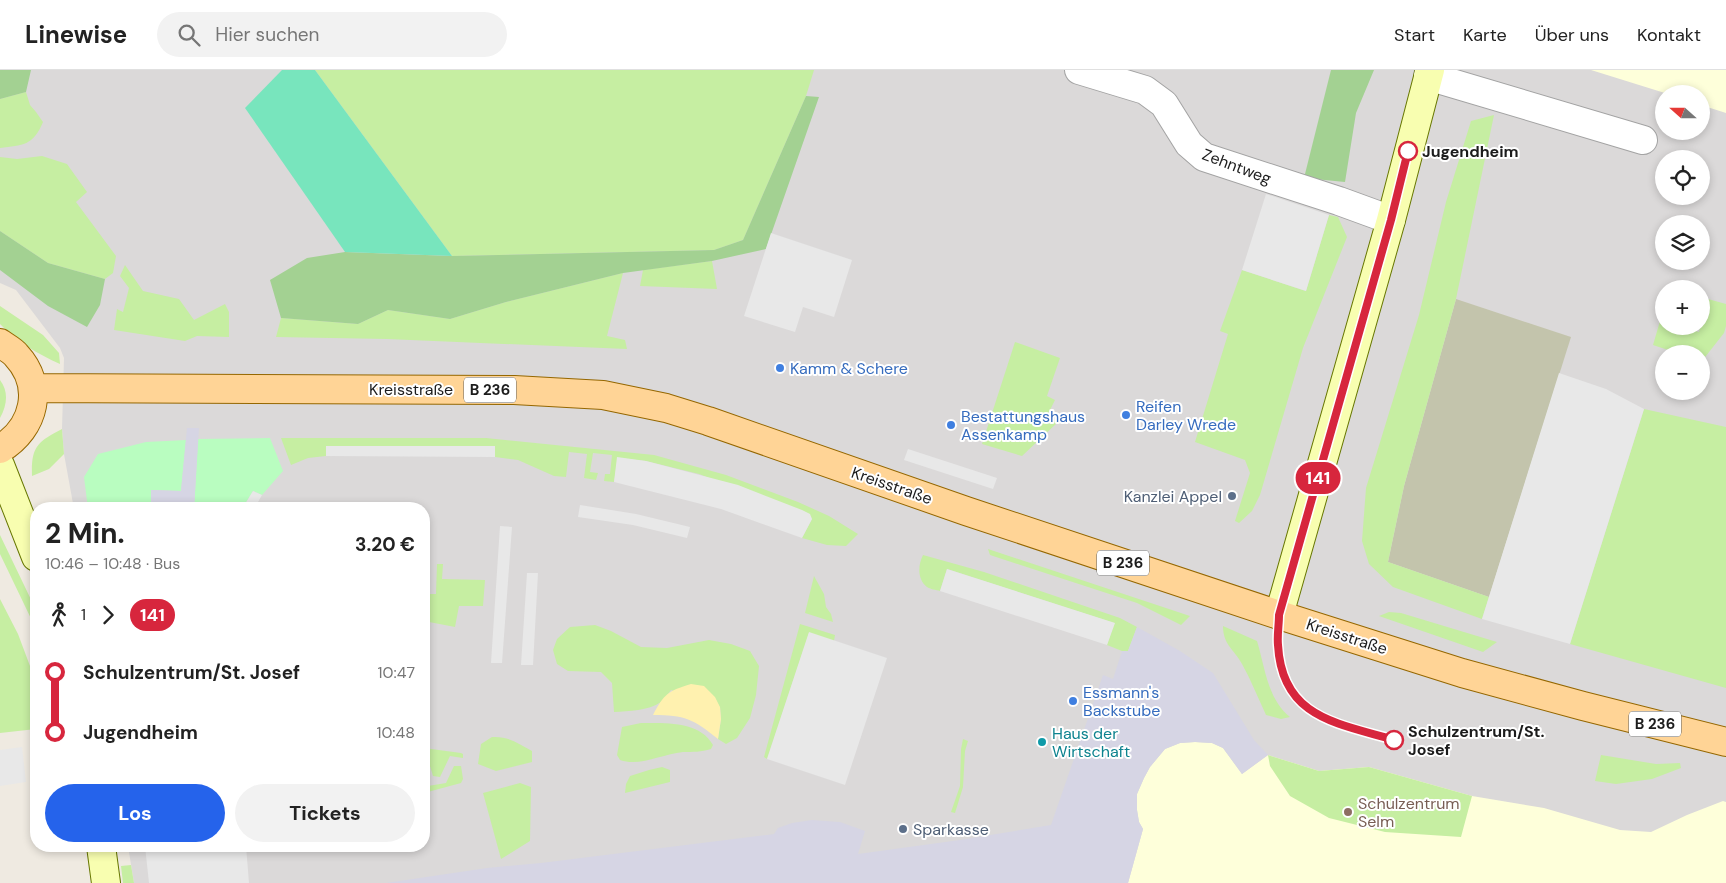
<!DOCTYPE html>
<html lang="de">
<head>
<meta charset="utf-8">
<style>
  :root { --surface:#fff; --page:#f2f2f2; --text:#222; --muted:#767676; --line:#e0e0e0; --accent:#2563eb }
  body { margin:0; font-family:"DM Sans",sans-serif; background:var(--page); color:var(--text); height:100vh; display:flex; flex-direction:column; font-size:19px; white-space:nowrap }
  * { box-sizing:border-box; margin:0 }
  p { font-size:16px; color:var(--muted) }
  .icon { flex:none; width:28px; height:28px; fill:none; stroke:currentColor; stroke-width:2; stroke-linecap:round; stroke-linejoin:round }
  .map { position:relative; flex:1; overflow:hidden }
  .side { position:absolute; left:30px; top:432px; width:400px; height:350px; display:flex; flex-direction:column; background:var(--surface); border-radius:20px; box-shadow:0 2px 8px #0003 }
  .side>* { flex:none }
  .badge { padding:0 10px; border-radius:16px; font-size:18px; line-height:32px }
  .needle { width:32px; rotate:291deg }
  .fabs { position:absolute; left:1655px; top:15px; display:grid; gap:10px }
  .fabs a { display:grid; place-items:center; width:55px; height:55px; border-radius:50%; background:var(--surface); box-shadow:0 2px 8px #0003; font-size:25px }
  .map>.badge { position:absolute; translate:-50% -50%; box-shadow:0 0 0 2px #fff }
  .legs { display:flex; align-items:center; gap:8px; height:55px; padding:0 15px; font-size:16px }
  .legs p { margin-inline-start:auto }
  .summary { display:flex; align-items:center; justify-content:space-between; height:85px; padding:0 15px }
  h1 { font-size:28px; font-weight:700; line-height:38px }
  .primary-button { display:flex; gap:10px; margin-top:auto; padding:10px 15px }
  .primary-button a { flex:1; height:58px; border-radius:30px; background:var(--accent); color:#fff; font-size:20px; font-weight:700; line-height:58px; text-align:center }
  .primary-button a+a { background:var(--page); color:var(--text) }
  ul { padding:0 15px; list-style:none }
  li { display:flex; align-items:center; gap:18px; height:60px; font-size:19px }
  li i { display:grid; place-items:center; width:8px; height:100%; margin:0 6px; background:currentColor }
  li i::after { content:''; width:12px; height:12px; margin:-6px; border:4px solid; border-radius:50%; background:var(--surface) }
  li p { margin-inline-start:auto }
  li:first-child i { background:linear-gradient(#0000 50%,currentColor 0) }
  li:last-child i { background:linear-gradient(currentColor 50%,#0000 0) }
  header { display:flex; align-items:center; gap:30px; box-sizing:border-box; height:70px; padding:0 25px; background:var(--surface); border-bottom:1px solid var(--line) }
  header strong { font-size:24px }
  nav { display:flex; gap:28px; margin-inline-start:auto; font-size:18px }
  .search { width:350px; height:45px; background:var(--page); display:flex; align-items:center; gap:12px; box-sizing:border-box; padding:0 18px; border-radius:28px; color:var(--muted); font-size:19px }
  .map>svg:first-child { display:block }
</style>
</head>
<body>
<header>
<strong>Linewise</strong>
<div class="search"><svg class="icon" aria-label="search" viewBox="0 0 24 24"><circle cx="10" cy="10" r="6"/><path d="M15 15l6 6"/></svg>Hier suchen</div>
<nav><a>Start</a><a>Karte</a><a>Über uns</a><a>Kontakt</a></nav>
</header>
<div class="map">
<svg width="1726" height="813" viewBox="0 0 1726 813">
  <rect width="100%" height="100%" fill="#efeae1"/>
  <path fill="#dbd9d9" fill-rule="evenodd" d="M0,0H1726V813H134L128,776H424V439H74L64,384L62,359L64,288L60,278L16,220L0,213ZM1664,24H1701V61H1664ZM1664,89H1701V126H1664ZM1664,154H1701V191H1664ZM1664,219H1701V256H1664ZM1664,284H1701V321H1664Z"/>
  <path fill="#feffda" d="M1591,0H1726V43L1701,35V24H1668Z
    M1195,672L1212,673L1223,678L1242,704L1268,685L1319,701L1369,697L1472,726L1544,738L1620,760L1651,762L1687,745L1723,731L1726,732V813H1128L1143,759L1139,752L1137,740V724L1144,708L1150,697L1165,679L1180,673Z"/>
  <path fill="#c3c4ac" d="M1456,229L1571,267L1489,527L1388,492L1404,416Z"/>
  <path fill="#c6eea2" d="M315,0H814L806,26L743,170L714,180L452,186Z
    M26,22L30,35L36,42L43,52C33,76 23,75 0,78V29Z
    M1494,45L1456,229L1404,416L1388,492L1489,527L1482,549L1393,517L1369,494L1362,471L1366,418L1419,245L1446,132L1471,51Z
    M42,86L67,94L87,122L76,132L116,186L113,203L105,209L48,193L0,161V87L17,89Z
    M1329,145L1338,147L1347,167L1303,278L1260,425L1252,441L1239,453L1235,451L1250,403L1245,390L1195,372L1228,264L1220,261L1242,200L1306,221Z
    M712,191L717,219L640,216L643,200Z
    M125,195L143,221L179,229L194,250L225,234L229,242V267L197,266L185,271L114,260L117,239L123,242L129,218L120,206Z
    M623,203L607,266L625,270L627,279L387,269L276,267L281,248L358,254L388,240L450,249L506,232Z
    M1708,229L1726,234V256L1724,263L1702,291L1701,284H1680L1653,275L1660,251L1664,252V256H1678L1699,262Z
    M0,236L43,265L59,283L60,294C38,284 17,272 0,254Z
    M1015,272L1060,288L1047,326L1055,330L1048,344L1057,353L1022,386L982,374Z
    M0,310C9,322 7,335 0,348Z
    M1644,339L1726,357V618L1570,574Z
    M62,359L64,384L49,399L32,406C31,377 37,372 62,359Z
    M281,368H486L654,385L726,405L798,432L829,446L858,464L846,476L827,475L802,468L812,449L699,404L646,391L618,388L614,412L604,411L605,404H610L612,385L593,383L590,402L598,403L596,410L584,408L587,384L569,382L566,407L554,406L518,390L495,387V376H326V386L308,388L291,395Z
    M64,432L65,439H42L41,435Z
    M0,465L36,540V559L0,484Z
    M988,479L1190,546L1181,555L1137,533L990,485Z
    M923,485L984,502L1120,548L1137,557L1128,581H1122L1107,575L1114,553L947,499L940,521C936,520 930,519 927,517C917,509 918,495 923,485Z
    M437,494H443L442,509L485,510L483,536H459L455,557L424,551V524H436Z
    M814,506L824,524L826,537L831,544L833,552L805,543Z
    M0,529L18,564L36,612V659L0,663Z
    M1389,542L1401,543L1497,572L1483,582L1379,546Z
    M800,554L835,565L834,571L809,563L767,689L764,687Z
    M595,555L611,561L641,577L667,578L709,570L731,574L750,581L759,596L756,625L750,648L737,668L726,674L718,669L721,649L720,637L671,620C668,624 665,629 661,632C648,641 629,641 614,642L612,613L601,602L568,601L557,594L553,580L557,569L570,557Z
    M1223,556L1257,571C1265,597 1267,628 1290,647L1281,649L1266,645C1258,628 1251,610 1242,594C1234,579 1223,575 1223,556Z
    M641,653C665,653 700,651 713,675L711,679C701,682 693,682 683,682C662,684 640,697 620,690L617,685L622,657Z
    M492,667C508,666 518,673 532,681V692L496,701L478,694L481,674Z
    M963,669L968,671L965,681L963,717L955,743L951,742L960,716L961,679Z
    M424,678L461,683L463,684V688L450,686L440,707L433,706L426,683H424Z
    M1268,685L1319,701L1369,697L1472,726L1461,767L1385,762L1329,748L1290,726L1270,696Z
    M1601,685L1656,694L1680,693L1681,698L1652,709L1616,714L1595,711Z
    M454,696H461L463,709L461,713L424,723V702L428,716L446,713Z
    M662,697L670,700V712L625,723L626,714L630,706L649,700Z
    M520,713L531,717L530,771L501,789L483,723Z
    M131,795L134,813H123L121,796Z"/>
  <path fill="#a3d192" d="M0,0H31L26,22L0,29Z
    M1331,0H1374L1356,43L1345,112L1304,108Z
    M806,26L819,27L766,179L712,191L623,203L506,232L450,249L388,240L358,254L281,248L270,210L307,188L345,182L452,186L714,180L743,170Z
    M0,161L48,193L105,209L100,235L87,257L48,236L0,200Z"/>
  <path fill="#fff1af" d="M691,614L704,616L715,627L720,637L721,649L718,669C693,649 685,645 653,645C664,624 668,621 691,614Z"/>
  <path fill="#b9fdc0" d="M270,368L283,401L262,425L253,421L242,439H194L198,369Z
    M186,370L181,421L152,420L151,439H88L84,407L98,384L146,372Z"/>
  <path fill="#78e5bd" d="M282,0H315L452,186L345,182L245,38Z"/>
  <path fill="#e8e8e8" d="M1266,124L1329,145L1306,221L1242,200Z
    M771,163L852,190L834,247L803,237L795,262L744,246Z
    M1559,303L1606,319L1644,339L1570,574L1482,549Z
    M326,376H495V387L326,386Z
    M908,379L997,408L993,419L904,390Z
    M617,387L646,391L738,415L802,440L810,444L812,449L802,468L721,439L614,412Z
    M253,421L262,425L254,439H242Z
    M580,435L636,444L690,457L687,468L633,455L578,447Z
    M500,456L512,457L502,593H491Z
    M947,499L1115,553L1107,575L940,521Z
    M527,503H538L533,595H521Z
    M809,562L887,588L845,715L767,689Z
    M22,677L26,712L0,716V680Z
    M145,776H202L203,781H215V776H246L249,813H149Z"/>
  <path fill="#d6d5e4" d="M187,358H199L194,439H151V420L181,421Z
    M1137,557L1180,581L1213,603L1254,670L1268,685L1242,704L1223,678L1212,673L1195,672L1180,673L1165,679L1150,697L1144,708L1137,724V740L1139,752L1143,759L1128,813H386L487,798L541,793L767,765L774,764L778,758L792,753L812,750L840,752L865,761L858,784L960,770L1051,755L1103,605L1113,609L1122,581H1128Z"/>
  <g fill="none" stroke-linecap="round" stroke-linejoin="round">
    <defs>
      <path id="street" d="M1079,0L1145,20L1164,34L1189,74L1204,87L1339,131L1391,150
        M1428,6L1643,70"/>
      <path id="secondary" d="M0,395L36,487
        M1279,545L1391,150L1430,0
        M101,776L106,813"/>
      <path id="primary" d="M0,273C5,277 12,280 16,285C45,316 35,358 0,379
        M33,318L514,320L603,325L666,338L708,351L966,441L1279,545L1462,603L1583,636L1726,672"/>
    </defs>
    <use href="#street" stroke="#a3a3a3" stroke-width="30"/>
    <use href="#secondary" stroke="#677700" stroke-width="30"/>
    <use href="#primary" stroke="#956700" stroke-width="30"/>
    <use href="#street" stroke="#fff" stroke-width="28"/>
    <use href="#secondary" stroke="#f8feb0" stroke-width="28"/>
    <use href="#primary" stroke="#ffd496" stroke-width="28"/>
  </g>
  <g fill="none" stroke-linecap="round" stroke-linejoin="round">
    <defs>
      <path id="line-1" d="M1394,670C1337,653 1282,648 1278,575C1277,565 1279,555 1279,545L1391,150L1408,81"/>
    </defs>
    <use href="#line-1" stroke="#fff" stroke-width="11"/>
    <use href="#line-1" stroke="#d7263d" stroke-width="8"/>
  </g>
  <g fill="#fff" stroke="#d7263d" stroke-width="2.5">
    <circle cx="1408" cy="81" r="9"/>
    <circle cx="1394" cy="670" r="9"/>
  </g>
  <g fill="#3f7fe0" stroke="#fff" stroke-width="2">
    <circle cx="780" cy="298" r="5"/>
    <circle cx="1126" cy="345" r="5"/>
    <circle cx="951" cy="355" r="5"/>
    <circle cx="1073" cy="631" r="5"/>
  </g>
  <g fill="#5c6f8a" stroke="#fff" stroke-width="2">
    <circle cx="1232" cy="426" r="5"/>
    <circle cx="903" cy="759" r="5"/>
  </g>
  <circle fill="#0f9aa8" stroke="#fff" stroke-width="2" cx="1042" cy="672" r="5"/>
  <circle fill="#8d6e63" stroke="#fff" stroke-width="2" cx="1348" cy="742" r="5"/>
  <g text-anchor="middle" stroke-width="4" stroke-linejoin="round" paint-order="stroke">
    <g fill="#fff" stroke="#606060" stroke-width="1">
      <rect x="464" y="307.5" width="52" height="25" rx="4"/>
      <rect x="1097" y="480.5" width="52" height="25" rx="4"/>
      <rect x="1629" y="641.5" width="52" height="25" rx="4"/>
    </g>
    <g font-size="15" font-weight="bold" fill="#1c1c1c">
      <text x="490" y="325">B 236</text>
      <text x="1123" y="498">B 236</text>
      <text x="1655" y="659">B 236</text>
    </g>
    <g font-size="16" font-weight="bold" fill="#1c1c1c" stroke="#fff" text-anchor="start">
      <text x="1422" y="87">Jugendheim</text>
      <text x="1408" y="667">Schulzentrum/St.<tspan x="1408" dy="18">Josef</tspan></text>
    </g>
    <g font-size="16" fill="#1c1c1c" stroke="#fff">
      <text transform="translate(1237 96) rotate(21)" y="6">Zehntweg</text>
      <text x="411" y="325">Kreisstraße</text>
      <text transform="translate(892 415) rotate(19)" y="6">Kreisstraße</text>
      <text transform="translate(1347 566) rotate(18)" y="6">Kreisstraße</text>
    </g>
    <g font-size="16" fill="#366cbe" stroke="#fff" text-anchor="start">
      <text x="790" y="304">Kamm &amp; Schere</text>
      <text x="1136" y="342">Reifen<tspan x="1136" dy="18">Darley Wrede</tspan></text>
      <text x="961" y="352">Bestattungshaus<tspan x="961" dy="18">Assenkamp</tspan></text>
      <text x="1083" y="628">Essmann's<tspan x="1083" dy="18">Backstube</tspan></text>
    </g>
    <g font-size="16" fill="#4e5e75" stroke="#fff" text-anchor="end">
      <text x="1222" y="432">Kanzlei Appel</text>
      <text x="913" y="765" text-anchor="start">Sparkasse</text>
    </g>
    <g font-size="16" fill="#0d838f" stroke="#fff" text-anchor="start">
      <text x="1052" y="669">Haus der<tspan x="1052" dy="18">Wirtschaft</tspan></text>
    </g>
    <g font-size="16" fill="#785e54" stroke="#fff" text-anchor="start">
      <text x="1358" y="739">Schulzentrum<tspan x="1358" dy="18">Selm</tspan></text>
    </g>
  </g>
</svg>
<div class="fabs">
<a><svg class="needle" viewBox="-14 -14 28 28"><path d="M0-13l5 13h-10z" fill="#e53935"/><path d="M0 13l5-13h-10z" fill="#767676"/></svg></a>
<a><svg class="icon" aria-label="locate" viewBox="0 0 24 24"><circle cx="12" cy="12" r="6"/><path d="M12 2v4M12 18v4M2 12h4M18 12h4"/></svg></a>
<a><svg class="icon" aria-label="layers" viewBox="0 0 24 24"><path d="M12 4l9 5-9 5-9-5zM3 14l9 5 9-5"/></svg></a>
<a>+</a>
<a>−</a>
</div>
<b class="badge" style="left:1318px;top:408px;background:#d7263d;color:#fff">141</b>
<section class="side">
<div class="summary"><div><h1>2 Min.</h1><p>10:46 – 10:48 · Bus</p></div><b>3.20 €</b></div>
<div class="legs"><svg class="icon" aria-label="walk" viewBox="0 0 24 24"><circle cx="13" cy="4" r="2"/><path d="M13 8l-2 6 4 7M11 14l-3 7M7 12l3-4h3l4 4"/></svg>1<svg class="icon" aria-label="forward" viewBox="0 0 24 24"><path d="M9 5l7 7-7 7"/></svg><b class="badge" style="background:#d7263d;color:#fff">141</b></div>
<ul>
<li><i style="color:#d7263d"></i><b>Schulzentrum/St. Josef</b><p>10:47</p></li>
<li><i style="color:#d7263d"></i><b>Jugendheim</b><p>10:48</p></li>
</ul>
<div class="primary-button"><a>Los</a><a>Tickets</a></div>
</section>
</div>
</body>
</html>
